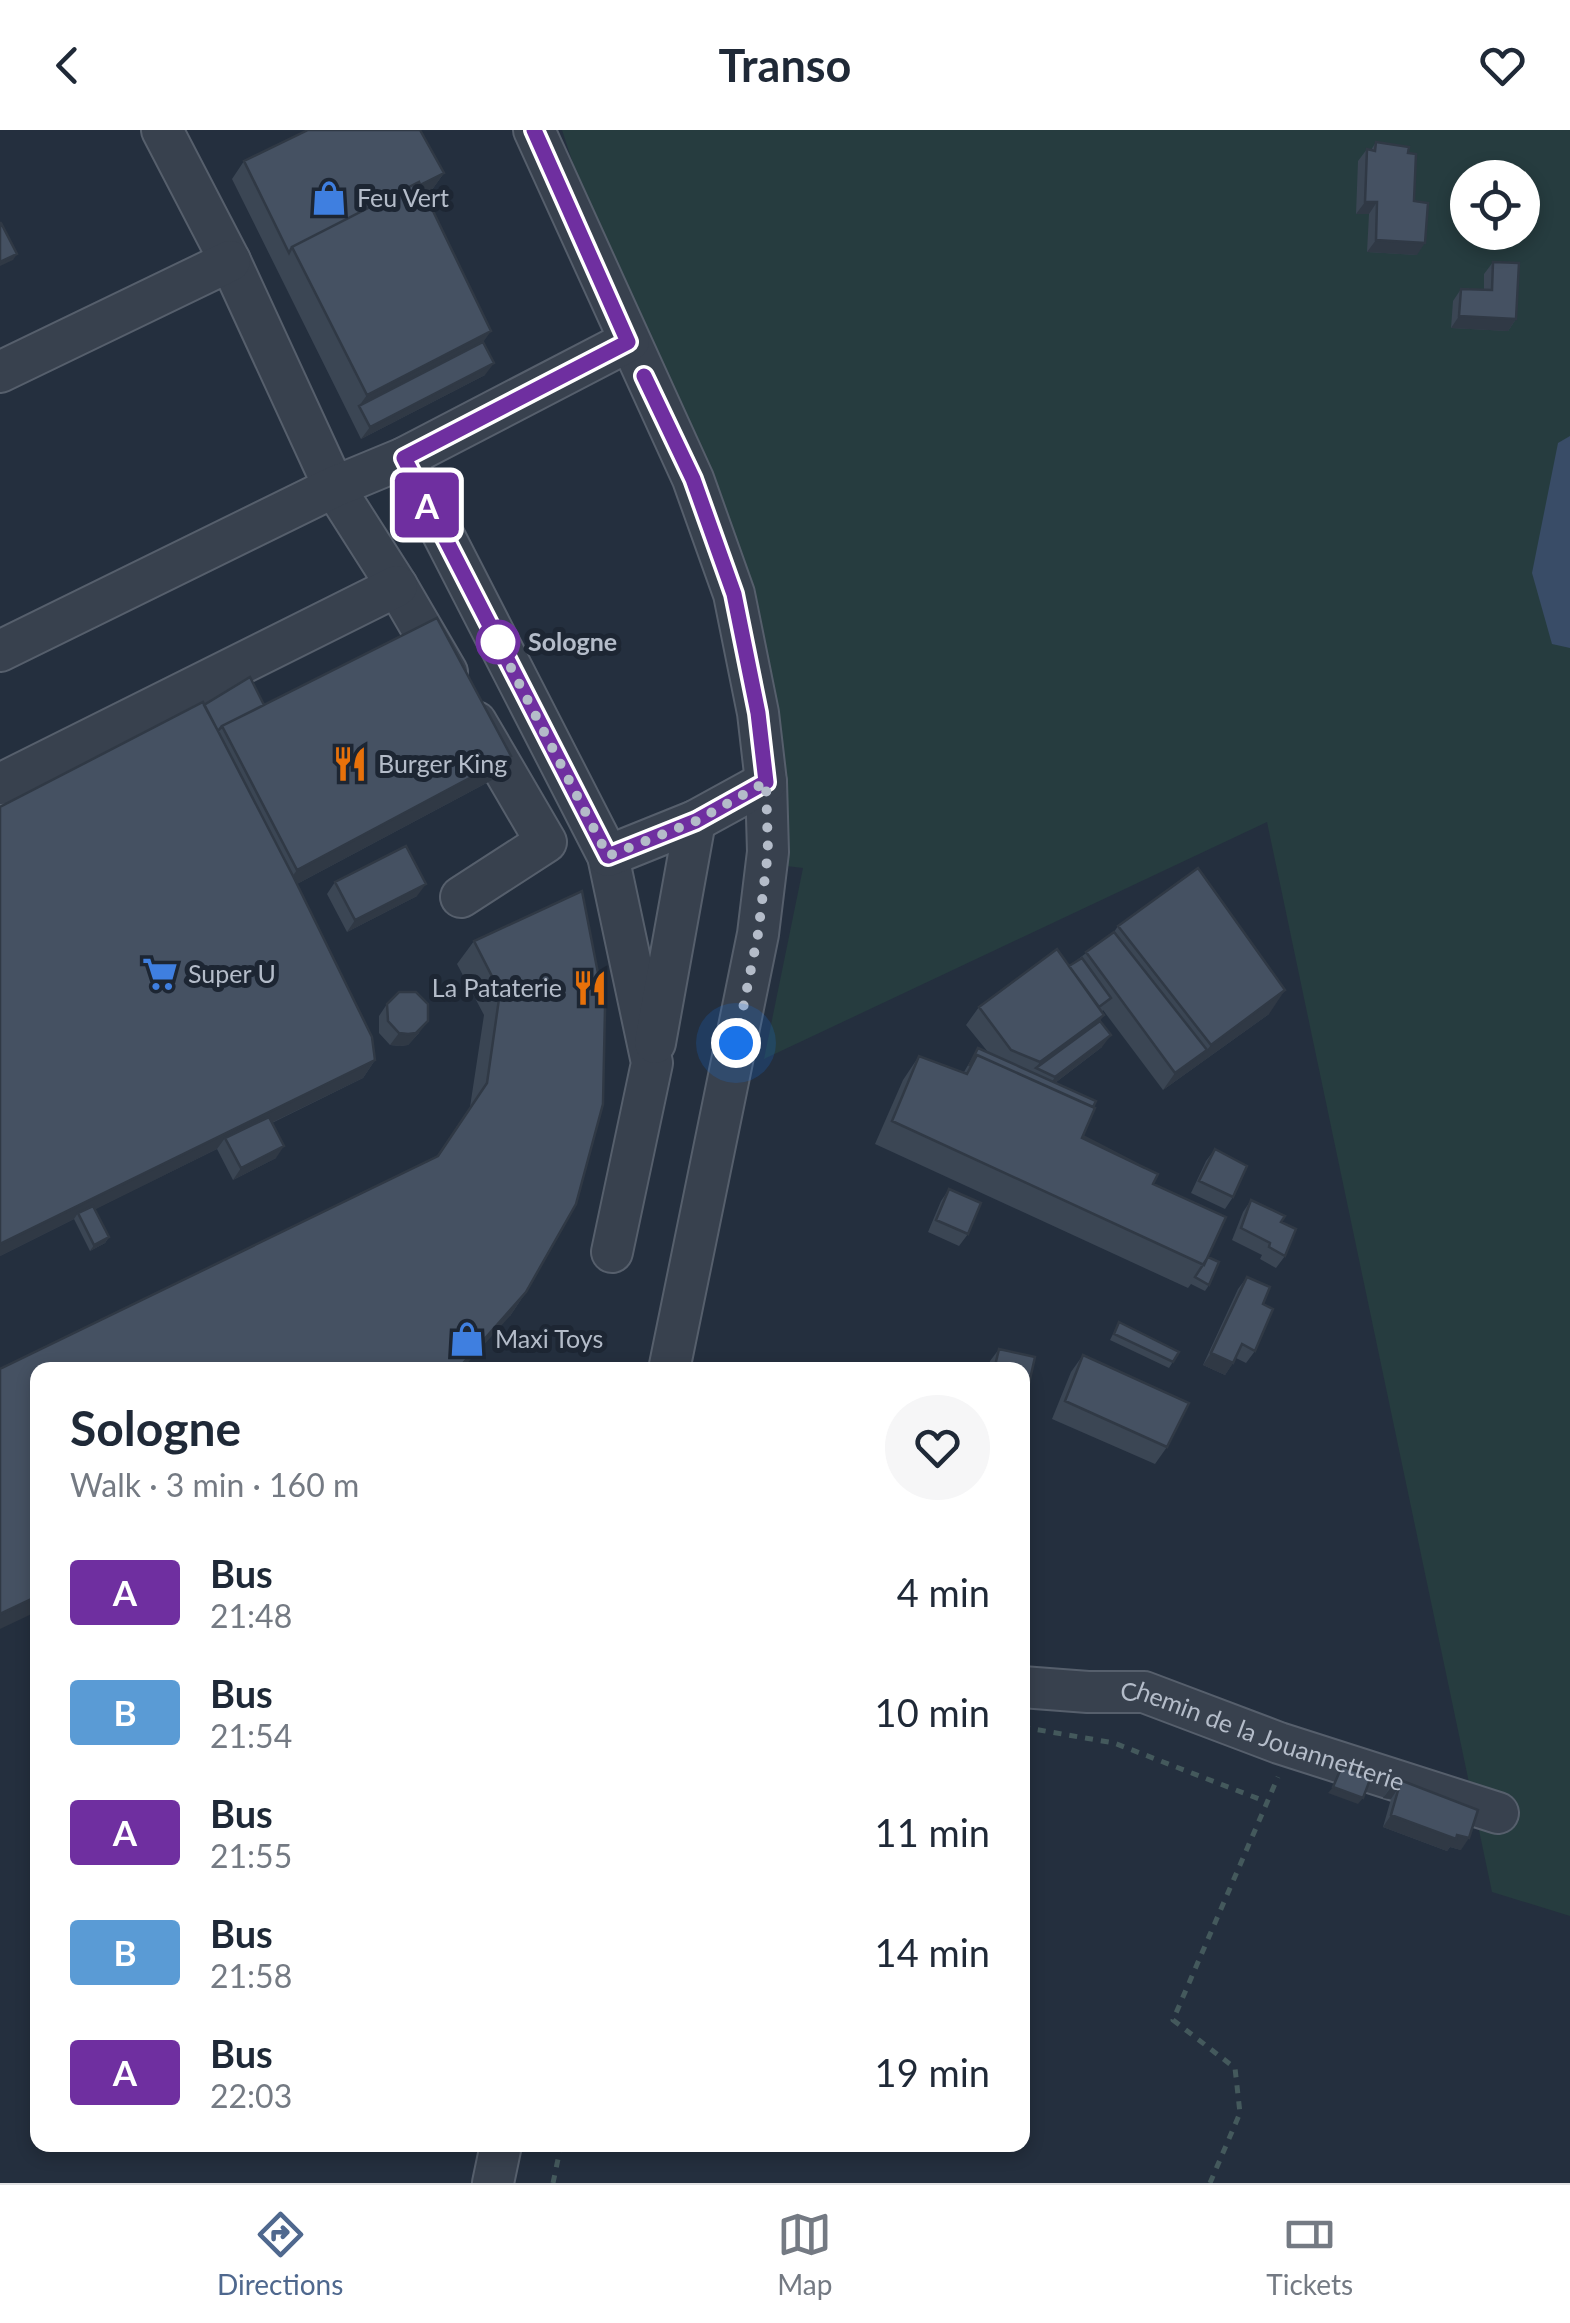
<!DOCTYPE html>
<html lang="en">
<head>
<meta charset="utf-8">
<style>
  :root { --surface:#fff; --page:#f6f6f7; --text:#1f2937; --muted:#747a83; --line:#e0e1e3; --accent:#4f688e }
  body { margin:0; font-family:Lato,sans-serif; background:var(--page); color:var(--text); height:100vh; display:flex; flex-direction:column; font-size:38px; white-space:nowrap }
  * { box-sizing:border-box; margin:0 }
  p { font-size:32px; color:var(--muted) }
  .icon { flex:none; width:55px; height:55px; fill:none; stroke:currentColor; stroke-width:2; stroke-linecap:round; stroke-linejoin:round }
  .map { position:relative; flex:1; overflow:hidden }
  .sheet { position:absolute; left:30px; top:1232px; width:1000px; height:790px; display:flex; flex-direction:column; background:var(--surface); border-radius:20px; box-shadow:0 5px 15px #0003 }
  .sheet>* { flex:none }
  .badge { padding:0 20px; border-radius:8px; font-size:35px; line-height:65px }
  .buttons { position:absolute; left:1450px; top:30px; display:grid; gap:20px }
  .buttons a { display:grid; place-items:center; width:90px; height:90px; border-radius:50%; background:var(--surface); box-shadow:0 5px 15px #0003; font-size:50px }
  .you { position:absolute; width:50px; height:50px; margin:-25px; border:8px solid #fff; border-radius:50%; background:#1a73e8; box-shadow:0 0 0 15px #1a73e833 }
  .map>.badge { position:absolute; translate:-50% -50%; box-shadow:0 0 0 5px #fff }
  .round { display:grid; place-items:center; flex:none; width:105px; height:105px; border-radius:52px; background:var(--page) }
  .headline { display:flex; align-items:center; justify-content:space-between; height:170px; padding:0 40px }
  h1 { font-size:48px; font-weight:700; line-height:75px }
  ul { padding:0; list-style:none }
  li { display:flex; align-items:center; gap:30px; height:120px; padding:0 40px }
  li div { flex:1 }
  li b { display:block; font-size:38px }
  li em { font-style:normal }
  li .badge { min-width:110px; font-weight:700; text-align:center }
  header { display:flex; justify-content:space-between; align-items:center; height:130px; padding:0 40px; background:var(--surface); font-size:45px; font-weight:700 }
  .tab-bar { display:flex; justify-content:space-around; align-items:center; height:140px; border-top:2px solid var(--line); background:var(--surface); font-size:28px; color:var(--muted) }
  .tab-bar a { display:grid; justify-items:center; gap:5px }
  .tab-bar .current { color:var(--accent) }
  .map>svg:first-child { display:block }
</style>
</head>
<body>
<header><svg class="icon" aria-label="back" viewBox="0 0 24 24"><path d="M15 5l-7 7 7 7"/></svg>Transo<svg class="icon" aria-label="heart" viewBox="0 0 24 24"><path d="M12 20l-8-8c-3-5 5-10 8-4 3-6 11-1 8 4z"/></svg></header>
<div class="map">
<svg width="1570" height="2053" viewBox="0 0 1570 2053">
  <rect width="100%" height="100%" fill="#242f3e"/>
  <path fill="#263c3f" fill-rule="evenodd" d="M562,0H1570V1786L1492,1762L1267,692L764,929L803,738L769,734L715,465ZM1468,48H1522V102H1468Z"/>
  <path fill="#394c67" d="M1570,306V518L1552,514L1532,443L1558,313Z"/>
  <g fill="none" stroke-linecap="round" stroke-linejoin="round">
    <defs>
      <g id="minor">
        <path d="M162,0L230,131L334,357L397,456L447,542"/>
        <path d="M534,0L693,349L734,464L758,583L766,652L768,722L758,804L669,1240"/>
        <path d="M0,242L230,131"/>
        <path d="M404,328L608,726L652,933L612,1122"/>
        <path d="M0,521L334,357L404,328L629,211"/>
        <path d="M0,654L397,456"/>
        <path d="M608,726L695,691L766,652"/>
        <path d="M461,767L546,712L476,592"/>
        <path d="M655,913L695,691"/>
        <path id="s1" d="M1022,1557L1088,1562H1144L1279,1613L1498,1683"/>
        <path d="M493,2053L501,2015"/>
      </g>
    </defs>
    <use href="#minor" stroke="#565f6c" stroke-width="44"/>
    <path stroke="#44595c" stroke-width="5" stroke-dasharray="8 8" stroke-linecap="butt" d="M1022,1597L1114,1613L1267,1672
      M553,2053L561,2015
      M1210,2053L1240,1983L1235,1938L1173,1890L1278,1647"/>
    <use href="#minor" stroke="#38414e" stroke-width="40"/>
  </g>
  <path fill="#3b4654" d="M1376,12L1408,23L1417,125L1367,122L1369,84H1356L1358,31L1367,19L1371,20Z
    M244,31L444,43L431,61L425,64L483,212L485,245L361,309L232,49Z
    M1493,132L1516,189L1508,201L1451,198L1453,171L1461,159L1484,160V144Z
    M204,575H264L494,649L297,754L375,930L363,948L272,993L276,1028L233,1050L217,1019L95,1079L109,1107L105,1113L90,1121L74,1089L0,1126Z
    M335,752L417,766L347,802L327,764Z
    M1118,796L1269,884L1163,960L1103,880L1100,891L1102,917L1055,953L1083,1006L1153,1054L1208,1127L1209,1155L1205,1161L1191,1154L1188,1158L875,1014L903,950L919,926L964,942L978,918L988,922L966,895L979,877L1069,836L1114,802Z
    M474,811L603,974L526,1162L510,1186L437,1026L470,977L484,885L457,834Z
    M387,874L419,903L408,915L400,916L390,915L379,903V886Z
    M1215,1019L1233,1067L1225,1079L1191,1063L1206,1031Z
    M949,1059L968,1104L959,1116L928,1102L941,1071Z
    M1251,1070L1281,1092L1285,1126L1276,1138L1260,1129L1262,1125L1232,1110L1243,1082Z
    M1247,1147L1263,1174L1255,1221L1246,1233L1236,1228L1225,1245L1203,1235L1238,1159Z
    M1119,1192L1179,1222L1169,1238L1110,1210Z
    M999,1219L1022,1240H988L990,1231Z
    M1083,1225L1167,1317L1155,1334L1052,1289L1071,1242Z
    M1395,1648L1461,1720L1450,1717L1447,1721L1383,1697L1391,1669L1383,1668Z"/>
  <path fill="#303945" d="M444,43L431,61L298,129L294,120Z
    M1365,72H1377L1369,84H1356Z
    M1376,110L1425,113L1417,125L1367,122Z
    M17,124L13,130L0,136V132Z
    M1459,186L1516,189L1508,201L1451,198Z
    M491,201L475,224L359,276L367,265Z
    M494,233L485,245L361,309L370,297Z
    M511,626L494,649L280,763L297,740Z
    M426,754L417,766L347,802L355,790Z
    M1285,860L1269,884L1163,960L1175,943L1207,920L1211,915Z
    M1104,885L1092,903L1036,938L1040,932Z
    M428,891L419,903L408,915L400,916L390,915L399,903Z
    M1111,905L1102,917L1047,959L1055,947Z
    M375,930L363,948L228,1014L225,1008L217,1019L80,1087L78,1083L74,1089L0,1126V1114Z
    M284,1016L276,1028L233,1050L241,1038Z
    M109,1107L105,1113L90,1121L94,1115Z
    M526,1162L510,1186L461,1240H457Z
    M1211,1223L1233,1233L1225,1245L1203,1235Z
    M38,1466V1481L0,1499V1484Z
    M1392,1656L1399,1657L1391,1669L1383,1668Z
    M1333,1657L1363,1668L1358,1674L1328,1663Z
    M1391,1685L1457,1705L1469,1708L1461,1720L1450,1717L1447,1721L1383,1697Z"/>
  <path fill="#455162" stroke="#303945" stroke-width="2.5" d="M308,0H420L444,43L420,55L419,52L292,117L289,123L244,31Z
    M1376,12L1409,17L1408,23L1416,24L1414,71L1428,73L1425,113L1376,110L1377,72H1365L1367,19L1375,21Z
    M419,52L491,201L367,265L292,117Z
    M0,93H1L17,124L0,132Z
    M1493,132L1519,133L1516,189L1459,186L1461,159L1492,160Z
    M483,212L494,233L370,297L359,276Z
    M437,488L511,626L297,740L222,596Z
    M250,547L264,575L222,596L218,601L204,575Z
    M203,572L293,746L372,907L375,930L0,1114V677Z
    M406,716L426,754L355,790L335,752Z
    M1198,738L1285,860L1211,915L1118,796Z
    M582,761L605,879L603,974L576,1074L526,1162L457,1240H38V1466L0,1484V1239L438,1026L487,953L500,862L474,811Z
    M1114,802L1207,920L1175,943L1086,822Z
    M1057,819L1104,885L1040,932L1011,920L979,877Z
    M1082,828L1111,868L1099,877L1069,836Z
    M399,862H416L428,874V891L416,903L408,904L399,903L388,891L387,874Z
    M1100,891L1111,905L1055,947L1036,938Z
    M978,918L1096,971L1093,977L977,925L969,936Z
    M977,925L1095,978L1082,1008L1158,1044L1153,1054L1226,1087L1204,1135L892,991L919,926L967,944Z
    M269,987L284,1016L241,1038L225,1008Z
    M1083,1006L1145,1038L1082,1008Z
    M1215,1019L1247,1036L1233,1067L1199,1051Z
    M949,1059L981,1073L968,1104L936,1090Z
    M1251,1070L1285,1086L1281,1092L1296,1099L1285,1126L1269,1117L1270,1113L1241,1098Z
    M93,1076L109,1107L94,1115L78,1083Z
    M1208,1127L1219,1132L1209,1155L1195,1147Z
    M1247,1147L1270,1157L1263,1174L1273,1179L1255,1221L1242,1214L1233,1233L1211,1223Z
    M1119,1192L1179,1222L1173,1232L1114,1204Z
    M999,1219L1035,1227L1022,1285V1240H994Z
    M1083,1225L1189,1273L1167,1317L1065,1271Z
    M1342,1636L1371,1647L1363,1668L1333,1657Z
    M1395,1648L1478,1680L1469,1708L1457,1705L1456,1709L1391,1685L1399,1657L1392,1656Z"/>
  <g fill="none" stroke-linecap="round" stroke-linejoin="round">
    <defs>
      <path id="line" d="M534,0L628,212L404,328L608,726L696,691L766,652L758,583L734,464L693,349L644,246"/>
    </defs>
    <use href="#line" stroke="#fff" stroke-width="22"/>
    <use href="#line" stroke="#6f2fa0" stroke-width="15"/>
    <path stroke="#b4bcc9" stroke-width="10" stroke-dasharray="0 18" d="M498,512L492,501L608,726L696,691L766,652L768,722L758,804L736,913"/>
  </g>
  <defs>
    <symbol id="shop-bare" viewBox="-9 -9 18 18"><path d="M-5-2.5h2.3a2.7 3.5 0 0 1 5.4 0H5L5.5 6h-11ZM-1.5-2.5h3a1.5 2.3 0 0 0-3 0Z" fill="#3f7fe0" stroke="#1d2633" stroke-width="2.5" paint-order="stroke"/></symbol>
    <symbol id="restaurant-bare" viewBox="-9 -9 18 18"><path d="M-5-6h1v4h1v-4h1v4h1v-4h1v5L-1.5 .5V6h-2V.5L-5-1ZM5-6V6H3V1.5H1.5Q1.5-4 5-6Z" fill="#e8710a" stroke="#1d2633" stroke-width="2.5" paint-order="stroke"/></symbol>
    <symbol id="supermarket-bare" viewBox="-9 -9 18 18"><path d="M-6-5.5h2.5l.6 2H6L4.5 2H-2.5L-4.4-4H-6ZM-1.5 3.2a1.3 1.3 0 1 0 .1 0ZM3 3.2a1.3 1.3 0 1 0 .1 0Z" fill="#3f7fe0" stroke="#1d2633" stroke-width="2.5" paint-order="stroke"/></symbol>
  </defs>
  <g fill-rule="evenodd">
    <use href="#shop-bare" x="304" y="43" width="50" height="50"/>
    <use href="#restaurant-bare" x="325" y="609" width="50" height="50"/>
    <use href="#supermarket-bare" x="135" y="819" width="50" height="50"/>
    <use href="#restaurant-bare" x="565" y="833" width="50" height="50"/>
    <use href="#shop-bare" x="442" y="1184" width="50" height="50"/>
  </g>
  <circle fill="#fff" stroke="#6f2fa0" stroke-width="5" cx="498" cy="512" r="20"/>
  <g text-anchor="middle" stroke-width="10" stroke-linejoin="round" paint-order="stroke">
    <g font-size="25" fill="#b4bcc9" stroke="#1d2633" text-anchor="start">
      <text x="357" y="77">Feu Vert</text>
      <text x="378" y="643">Burger King</text>
      <text x="188" y="853">Super U</text>
      <text x="562" y="867" text-anchor="end">La Pataterie</text>
      <text x="495" y="1218">Maxi Toys</text>
    </g>
    <g font-size="25" font-weight="bold" fill="#b4bcc9" stroke="#1d2633" text-anchor="start">
      <text x="528" y="521">Sologne</text>
    </g>
    <g font-size="25" fill="#b4bcc9" stroke="#1d2633">
      <text dy="9" stroke="none"><textPath href="#s1" startOffset="248">Chemin de la Jouannetterie</textPath></text>
    </g>
  </g>
</svg>
<div class="buttons">
<a><svg class="icon" aria-label="locate" viewBox="0 0 24 24"><circle cx="12" cy="12" r="6"/><path d="M12 2v4M12 18v4M2 12h4M18 12h4"/></svg></a>
</div>
<div class="you" style="left:736px;top:913px"></div>
<b class="badge" style="left:427px;top:375px;background:#6f2fa0;color:#fff">A</b>
<section class="sheet">
<div class="headline"><div><h1>Sologne</h1><p>Walk · 3 min · 160 m</p></div><a class="round"><svg class="icon" aria-label="heart" viewBox="0 0 24 24"><path d="M12 20l-8-8c-3-5 5-10 8-4 3-6 11-1 8 4z"/></svg></a></div>
<ul>
<li><span class="badge" style="background:#6f2fa0;color:#fff">A</span><div><b>Bus</b><p>21:48</p></div><em>4 min</em></li>
<li><span class="badge" style="background:#5a9bd5;color:#fff">B</span><div><b>Bus</b><p>21:54</p></div><em>10 min</em></li>
<li><span class="badge" style="background:#6f2fa0;color:#fff">A</span><div><b>Bus</b><p>21:55</p></div><em>11 min</em></li>
<li><span class="badge" style="background:#5a9bd5;color:#fff">B</span><div><b>Bus</b><p>21:58</p></div><em>14 min</em></li>
<li><span class="badge" style="background:#6f2fa0;color:#fff">A</span><div><b>Bus</b><p>22:03</p></div><em>19 min</em></li>
</ul>
</section>
</div>
<nav class="tab-bar">
<a class="current"><svg class="icon" aria-label="directions" viewBox="0 0 24 24"><path d="M12 3l9 9-9 9-9-9zM9 14v-3h6M13 9l2 2-2 2"/></svg>Directions</a>
<a><svg class="icon" aria-label="map" viewBox="0 0 24 24"><path d="M3 6l6-2 6 2 6-2v14l-6 2-6-2-6 2zM9 4v14M15 6v14"/></svg>Map</a>
<a><svg class="icon" aria-label="tickets" viewBox="0 0 24 24"><path d="M3 7h18v10H3zM15 7v10"/></svg>Tickets</a>
</nav>
</body>
</html>
